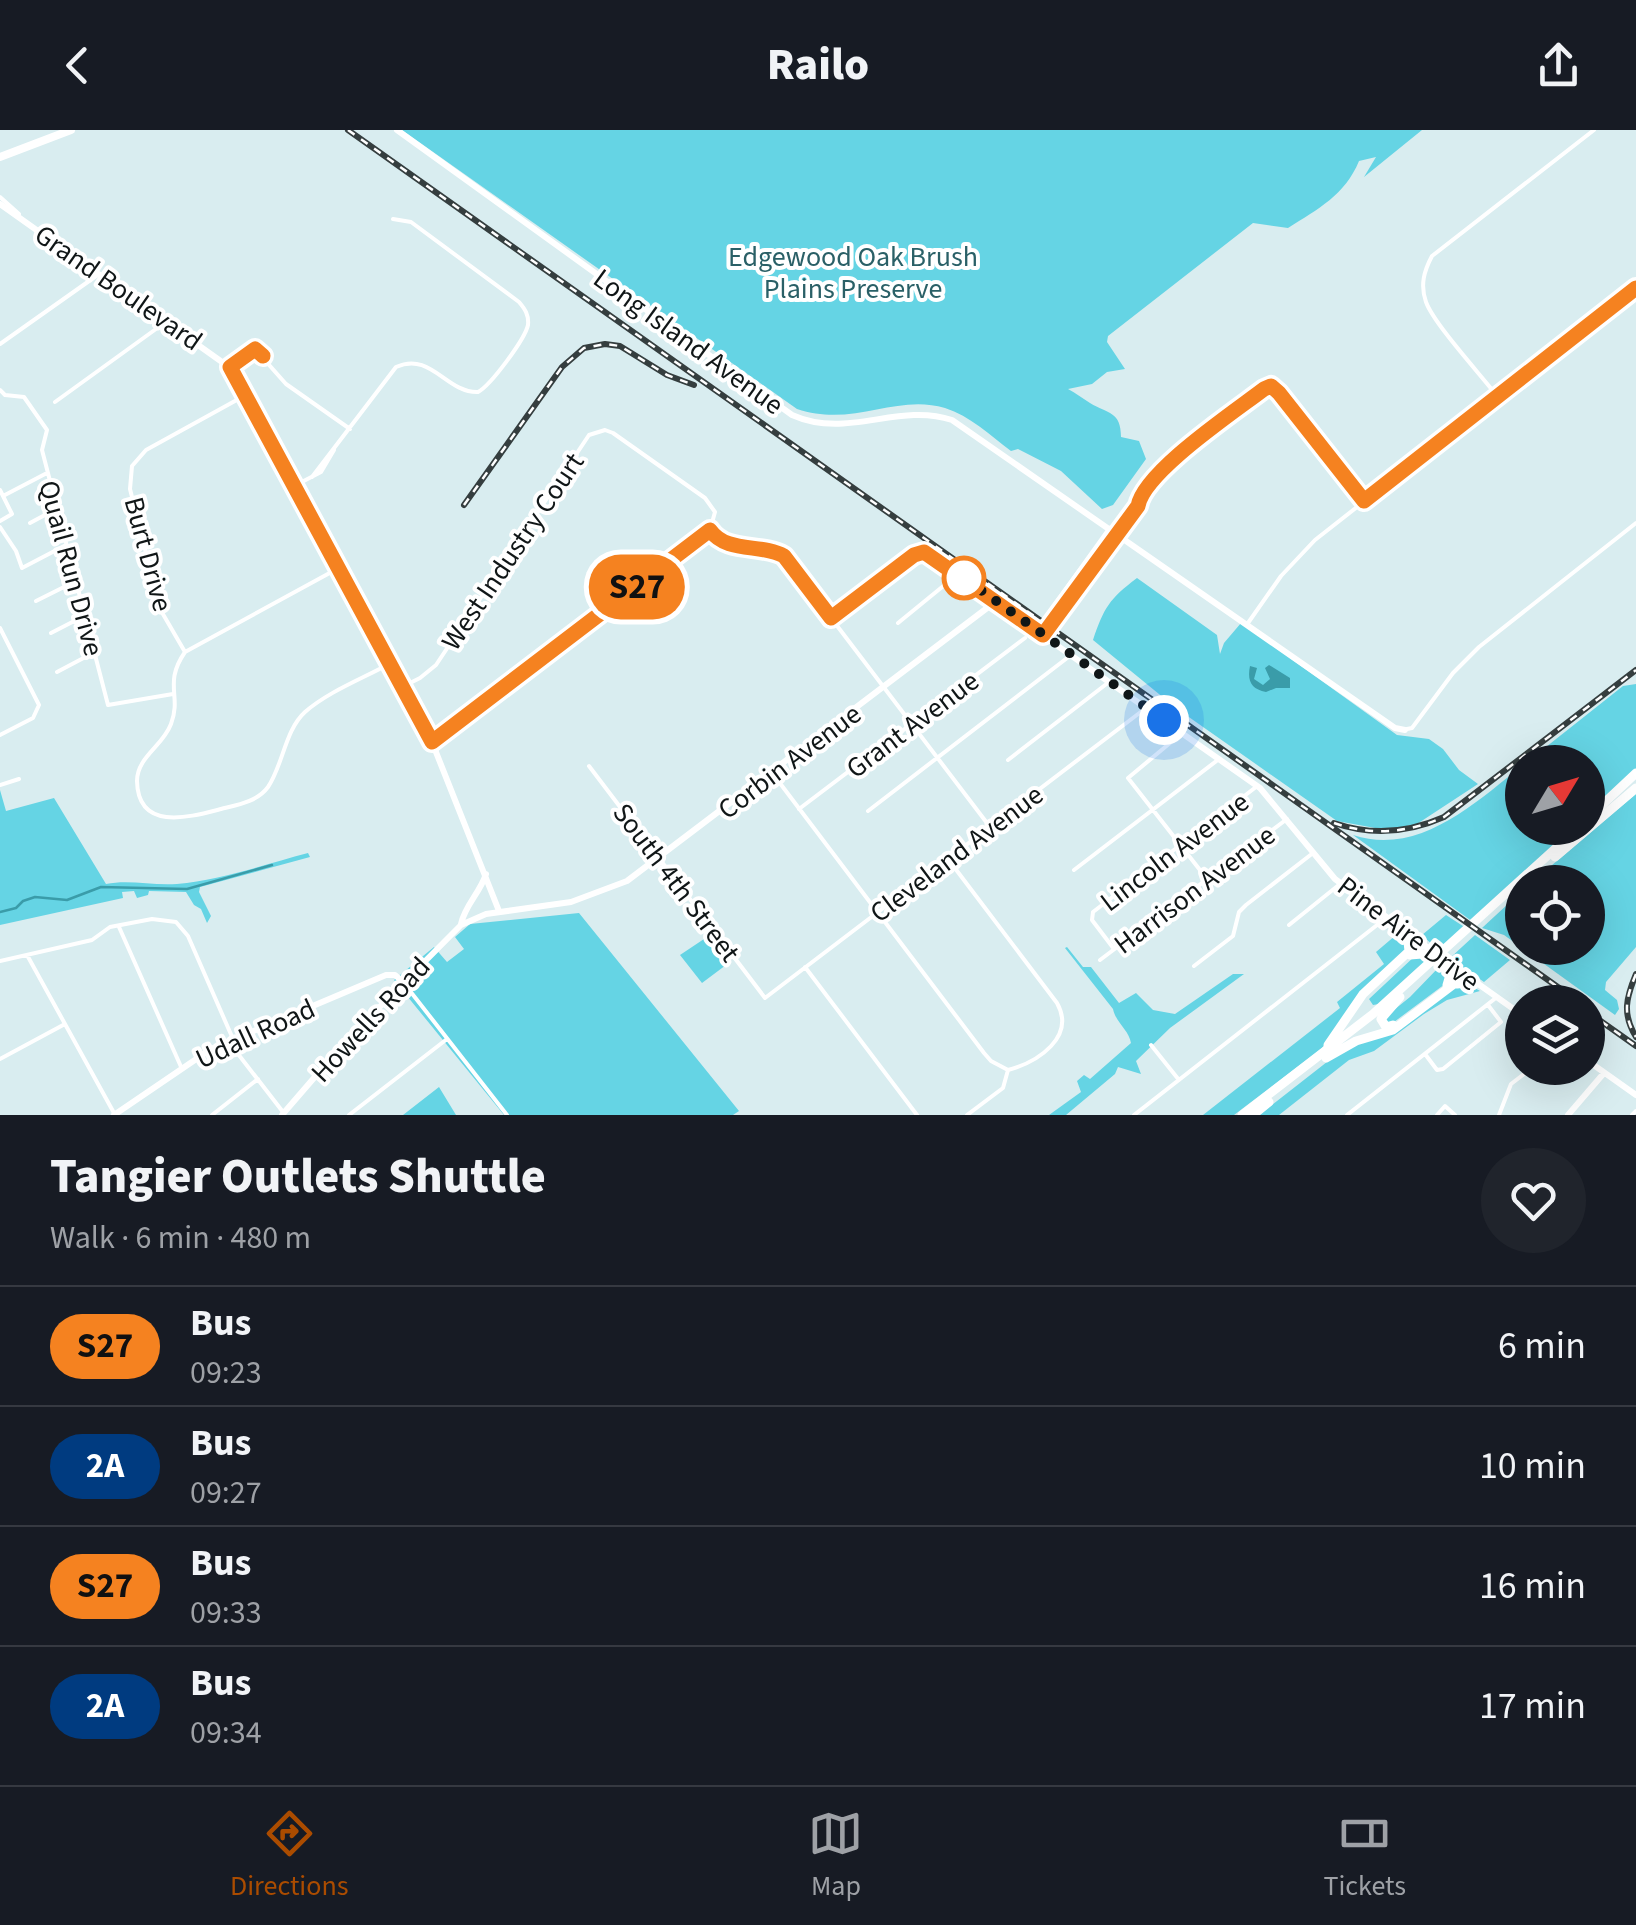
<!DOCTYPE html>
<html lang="en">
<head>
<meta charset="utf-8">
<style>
  :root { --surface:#171b24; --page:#20242c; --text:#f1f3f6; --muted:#9ea1a6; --line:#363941; --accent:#ab4c00 }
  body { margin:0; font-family:"Source Sans 3",sans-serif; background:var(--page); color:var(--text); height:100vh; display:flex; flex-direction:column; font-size:38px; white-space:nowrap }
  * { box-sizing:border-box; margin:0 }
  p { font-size:32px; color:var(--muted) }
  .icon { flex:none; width:55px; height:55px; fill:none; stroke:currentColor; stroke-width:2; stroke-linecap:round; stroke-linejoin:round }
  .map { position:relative; height:985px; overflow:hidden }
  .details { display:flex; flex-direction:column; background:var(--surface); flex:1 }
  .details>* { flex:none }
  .badge { padding:0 20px; border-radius:32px; font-size:35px; line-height:65px }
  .needle { width:65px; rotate:52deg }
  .tools { position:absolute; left:1505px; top:615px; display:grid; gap:20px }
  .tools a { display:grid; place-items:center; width:100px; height:100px; border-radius:50%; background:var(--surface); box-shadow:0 10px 40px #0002; font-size:50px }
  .you { position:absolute; width:50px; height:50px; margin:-25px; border:8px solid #fff; border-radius:50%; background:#1a73e8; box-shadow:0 0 0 15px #1a73e833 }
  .map>.badge { position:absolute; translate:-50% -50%; box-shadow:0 0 0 5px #fff }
  .round { display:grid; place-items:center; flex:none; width:105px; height:105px; border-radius:52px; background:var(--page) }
  .head { display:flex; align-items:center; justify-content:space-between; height:170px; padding:0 50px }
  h1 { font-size:48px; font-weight:800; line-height:75px }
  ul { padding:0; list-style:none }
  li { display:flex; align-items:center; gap:30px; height:120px; padding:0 50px; border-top:2px solid var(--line) }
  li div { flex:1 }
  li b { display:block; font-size:38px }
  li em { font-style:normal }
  li .badge { min-width:110px; font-weight:700; text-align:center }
  header { display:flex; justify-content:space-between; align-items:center; height:130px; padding:0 50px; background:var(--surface); font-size:45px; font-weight:800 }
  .tabs { display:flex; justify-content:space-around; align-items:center; height:140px; border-top:2px solid var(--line); background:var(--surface); font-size:28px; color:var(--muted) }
  .tabs a { display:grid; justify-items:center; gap:5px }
  .tabs .selected { color:var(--accent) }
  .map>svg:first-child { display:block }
</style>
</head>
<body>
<header><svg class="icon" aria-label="back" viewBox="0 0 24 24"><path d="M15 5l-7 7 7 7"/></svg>Railo<svg class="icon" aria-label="share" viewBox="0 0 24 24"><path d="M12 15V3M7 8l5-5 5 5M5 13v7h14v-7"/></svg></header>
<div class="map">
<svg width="1636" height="985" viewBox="0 0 1636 985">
  <rect width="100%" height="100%" fill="#d9edf0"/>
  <path fill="#65d4e4" d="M402,0H1422L1364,47L1376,27L1359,31C1345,65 1318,79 1288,98L1253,93L1108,206L1107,212L1125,239L1107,242L1092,254L1068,259C1076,263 1082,268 1090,273C1108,284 1121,281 1121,307L1139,311L1146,329L1113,375L1102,379L1061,341L1018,319L1011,321C990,305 970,286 945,278C896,263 854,298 797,279Z
    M1137,448L1217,505L1220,524L1224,513L1241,493L1397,605L1429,609L1443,619L1459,640L1478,654L1417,694L1386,700L1337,691L1176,578L1093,510C1104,478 1109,469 1137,448Z
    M1636,554V639L1588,685V632H1527L1623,556Z
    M1522,636V698H1574L1473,792L1353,705C1418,727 1475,673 1522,636Z
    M0,660L6,681L54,668L106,754C129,749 153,756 177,754C221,750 266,734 308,723L310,727L200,757L199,762L211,786L207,793L201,779L194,775L186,762L149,761L148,765L137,768L134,761L122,762L123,768L0,795Z
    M1636,664V817L1606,852L1605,860L1617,870L1619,879L1615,885L1504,805L1482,798L1522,761V818H1588V752H1532Z
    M579,783L739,981L733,985H504L394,850L434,817L447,832L464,819L455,807L470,794Z
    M1446,785L1466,798L1440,822L1422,805Z
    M1387,796L1405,808L1408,817L1321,919L1234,985H1203L1340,878L1337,872L1384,834L1376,822L1396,805Z
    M710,805L730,832L702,853L680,825Z
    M1475,805L1510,830L1484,852L1450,828Z
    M1067,817L1083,837H1091L1119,873L1136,863L1153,880L1175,884L1233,844H1244L1170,898L1136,931L1141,944L1118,937L1115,944L1066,985H1049L1081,962L1077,951L1084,945L1090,949L1131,913C1129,900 1116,893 1113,879L1065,818Z
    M1416,825C1430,827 1440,830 1448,842L1445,854L1390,895L1384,888L1410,867L1440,836L1431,830L1379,874L1373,875L1369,869Z
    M1470,855L1480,861L1447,870L1424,884L1374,921L1349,930L1279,985H1259L1341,921L1371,909L1453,858Z
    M439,957L456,985H403Z"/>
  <path fill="#3a9ca9" d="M1269,535L1290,548V558H1276L1266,562C1251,559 1247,551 1250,536L1257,538L1254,549L1263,555L1270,549L1265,538Z"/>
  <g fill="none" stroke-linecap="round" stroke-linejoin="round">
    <path stroke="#3a9ca9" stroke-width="2.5" d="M0,782L16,778L23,771L35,767L67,770L101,757L187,759L272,735"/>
    <path stroke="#fff" stroke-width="4" d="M0,67L19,84
      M0,214L99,144
      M255,219L286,254L350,299
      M0,260L5,265L24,267L47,300L42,320L108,575L173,564
      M1497,266C1481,245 1434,194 1426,172C1420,155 1424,141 1432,126L1594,0
      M55,272L167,191
      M312,347L396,237C431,221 446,263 478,262C491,255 525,209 528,195C529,185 525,179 519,172L411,92L393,89
      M296,355L321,342L334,320
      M0,360L12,384L0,391
      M3,366L47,343
      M30,393L56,379
      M0,397L16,421L22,438L66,415
      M1111,399L1132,372L1138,370
      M711,402C728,423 761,414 784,426L990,697
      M1117,404L1152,349L1264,259L1271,257L1364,371
      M337,439L185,522C163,554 182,565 171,594C163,616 137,627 137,651C138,702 190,687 221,679C237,675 257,672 268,657C283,635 285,600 305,582C329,561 364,548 391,533
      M36,471L74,452
      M831,487L921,422L929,424L994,471
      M898,493L958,444
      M1248,493L1281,446L1315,410L1636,158
      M0,498L39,575L33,588L0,605
      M51,503L84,486
      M185,522L160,479L130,359L132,336L146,320L244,266
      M57,542L93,523
      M404,556L420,548L436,535L589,305L605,300L613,303L705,368L715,382L710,400
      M1407,599L1412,598L1453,543L1479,517L1636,393
      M1182,603L1128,648L1207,749
      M432,612L710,400
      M1008,630L1109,552
      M589,636L765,868L1146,578
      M773,644L984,923L991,931L1008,940
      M0,655L19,649
      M799,679L1025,508
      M868,681L1071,525
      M948,729L1057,873C1076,907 1038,932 1008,940
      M1074,740L1219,629
      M1289,795L1340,754
      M119,797L182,939
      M1114,819L1092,790L1093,782L1256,657
      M27,825L114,983
      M1100,830L1287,689
      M0,831L92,810L110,797L152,789L176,792L188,806L233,909
      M1194,836L1233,806L1239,782L1246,775L1313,723
      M805,837L917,985
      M403,852L507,985
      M228,911L283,982
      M1151,915L1179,950
      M1425,924L1437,940L1443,939L1501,892L1488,875
      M0,929L65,894
      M212,985L258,949
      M349,985L447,909
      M967,985L1003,958L1008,940
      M1134,985L1386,788
      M1347,985L1497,867
      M1437,985L1445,976L1455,985
      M1499,985L1511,954L1528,941L1533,942L1538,938
      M1632,985L1636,981"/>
    <path stroke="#fff" stroke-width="6" d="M397,0L792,285C848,310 897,272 952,290L1395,598L1405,600
      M0,74L229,237L432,612L499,781
      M1037,501L1110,399
      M1043,505L1117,404
      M461,794C465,775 480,763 486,744
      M1446,831L1522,885
      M1588,931L1636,965
      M114,985L211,919L386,845H395L403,852
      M282,985L345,912L461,795L486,784L571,772L627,751L995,472L1260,658L1335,749L1435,823
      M1568,985L1604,943"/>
    <path stroke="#fff" stroke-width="8" d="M0,27L71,0"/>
    <path stroke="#fff" stroke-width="9" d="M1588,688L1636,643
      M1555,727L1636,658
      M1407,803L1409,821
      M1410,825L1434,823
      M1446,831L1450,845L1447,855
      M1457,854L1476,852
      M1393,895L1386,897L1381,889L1400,867
      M1328,915L1363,864L1419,812
      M1326,928L1356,911L1393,900L1466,845
      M1242,985L1373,884L1578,698
      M1253,985L1269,972"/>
    <defs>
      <path id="rail" d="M348,0L1579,872
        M464,375L562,237L584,218L605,214L620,216L667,245L694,255
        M1334,693C1372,706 1408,703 1444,687L1636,540
        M1636,844C1626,868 1622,884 1636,907
        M1588,882L1636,916"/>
    </defs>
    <use href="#rail" stroke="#353e3f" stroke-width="6"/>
    <use href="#rail" stroke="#fff" stroke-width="2.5" stroke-dasharray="8" stroke-linecap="butt"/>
  </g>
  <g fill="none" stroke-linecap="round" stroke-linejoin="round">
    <defs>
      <path id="line" d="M263,226L255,219L230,237L432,612L710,400C727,424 761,413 784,426L831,488L914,425L924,422L1043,505L1138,376C1144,342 1234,282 1264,259L1271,256L1279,263L1364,371L1636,158"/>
    </defs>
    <use href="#line" stroke="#fff" stroke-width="22"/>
    <use href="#line" stroke="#f58220" stroke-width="15"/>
    <path stroke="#101617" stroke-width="10" stroke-dasharray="0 18" d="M964,448L958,444L1164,590"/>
  </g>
  <circle fill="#fff" stroke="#f58220" stroke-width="5" cx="964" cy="448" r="20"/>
  <g text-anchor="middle" stroke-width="8" stroke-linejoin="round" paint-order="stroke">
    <g font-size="28" fill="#2a6067" stroke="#fff">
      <text x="853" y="136">Edgewood Oak Brush<tspan x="853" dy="32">Plains Preserve</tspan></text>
    </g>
    <g font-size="28" fill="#101617" stroke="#fff">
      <text transform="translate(119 157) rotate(35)" y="10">Grand Boulevard</text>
      <text transform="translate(689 211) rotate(36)" y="10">Long Island Avenue</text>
      <text transform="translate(512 421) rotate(-56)" y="10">West Industry Court</text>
      <text transform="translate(149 424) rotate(75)" y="10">Burt Drive</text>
      <text transform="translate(72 438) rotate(75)" y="10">Quail Run Drive</text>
      <text transform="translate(912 594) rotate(-37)" y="10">Grant Avenue</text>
      <text transform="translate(789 631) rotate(-37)" y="10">Corbin Avenue</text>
      <text transform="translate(1174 721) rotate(-37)" y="10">Lincoln Avenue</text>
      <text transform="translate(956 723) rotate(-37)" y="10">Cleveland Avenue</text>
      <text transform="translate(677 752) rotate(53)" y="10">South 4th Street</text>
      <text transform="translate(1194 759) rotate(-37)" y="10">Harrison Avenue</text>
      <text transform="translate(1409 803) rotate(37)" y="10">Pine Aire Drive</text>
      <text transform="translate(370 889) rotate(-47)" y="10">Howells Road</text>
      <text transform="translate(255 903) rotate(-25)" y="10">Udall Road</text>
    </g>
  </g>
</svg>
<div class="tools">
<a><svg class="needle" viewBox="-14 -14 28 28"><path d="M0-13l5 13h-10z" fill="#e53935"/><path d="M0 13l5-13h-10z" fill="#9ea1a6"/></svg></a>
<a><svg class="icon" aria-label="locate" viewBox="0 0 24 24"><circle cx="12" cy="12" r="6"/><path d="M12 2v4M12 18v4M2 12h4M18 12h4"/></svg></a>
<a><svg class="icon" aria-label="layers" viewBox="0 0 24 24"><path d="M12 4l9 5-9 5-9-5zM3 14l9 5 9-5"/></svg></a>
</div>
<div class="you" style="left:1164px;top:590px"></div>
<b class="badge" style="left:637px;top:457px;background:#f58220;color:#111">S27</b>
</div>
<section class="details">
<div class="head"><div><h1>Tangier Outlets Shuttle</h1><p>Walk · 6 min · 480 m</p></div><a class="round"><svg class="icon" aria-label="heart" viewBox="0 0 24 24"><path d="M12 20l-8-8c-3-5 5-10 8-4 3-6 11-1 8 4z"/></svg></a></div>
<ul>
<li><span class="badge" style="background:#f58220;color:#111">S27</span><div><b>Bus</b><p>09:23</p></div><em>6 min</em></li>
<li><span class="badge" style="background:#003b80;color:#fff">2A</span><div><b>Bus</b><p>09:27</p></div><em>10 min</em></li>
<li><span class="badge" style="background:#f58220;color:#111">S27</span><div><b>Bus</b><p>09:33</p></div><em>16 min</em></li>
<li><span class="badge" style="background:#003b80;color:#fff">2A</span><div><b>Bus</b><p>09:34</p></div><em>17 min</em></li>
</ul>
</section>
<nav class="tabs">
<a class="selected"><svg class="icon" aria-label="directions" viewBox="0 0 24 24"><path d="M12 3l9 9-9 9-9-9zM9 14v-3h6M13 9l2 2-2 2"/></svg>Directions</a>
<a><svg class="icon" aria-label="map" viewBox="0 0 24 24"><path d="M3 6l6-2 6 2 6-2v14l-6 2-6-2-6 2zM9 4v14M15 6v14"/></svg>Map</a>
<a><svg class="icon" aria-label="tickets" viewBox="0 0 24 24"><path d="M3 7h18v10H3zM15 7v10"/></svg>Tickets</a>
</nav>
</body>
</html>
